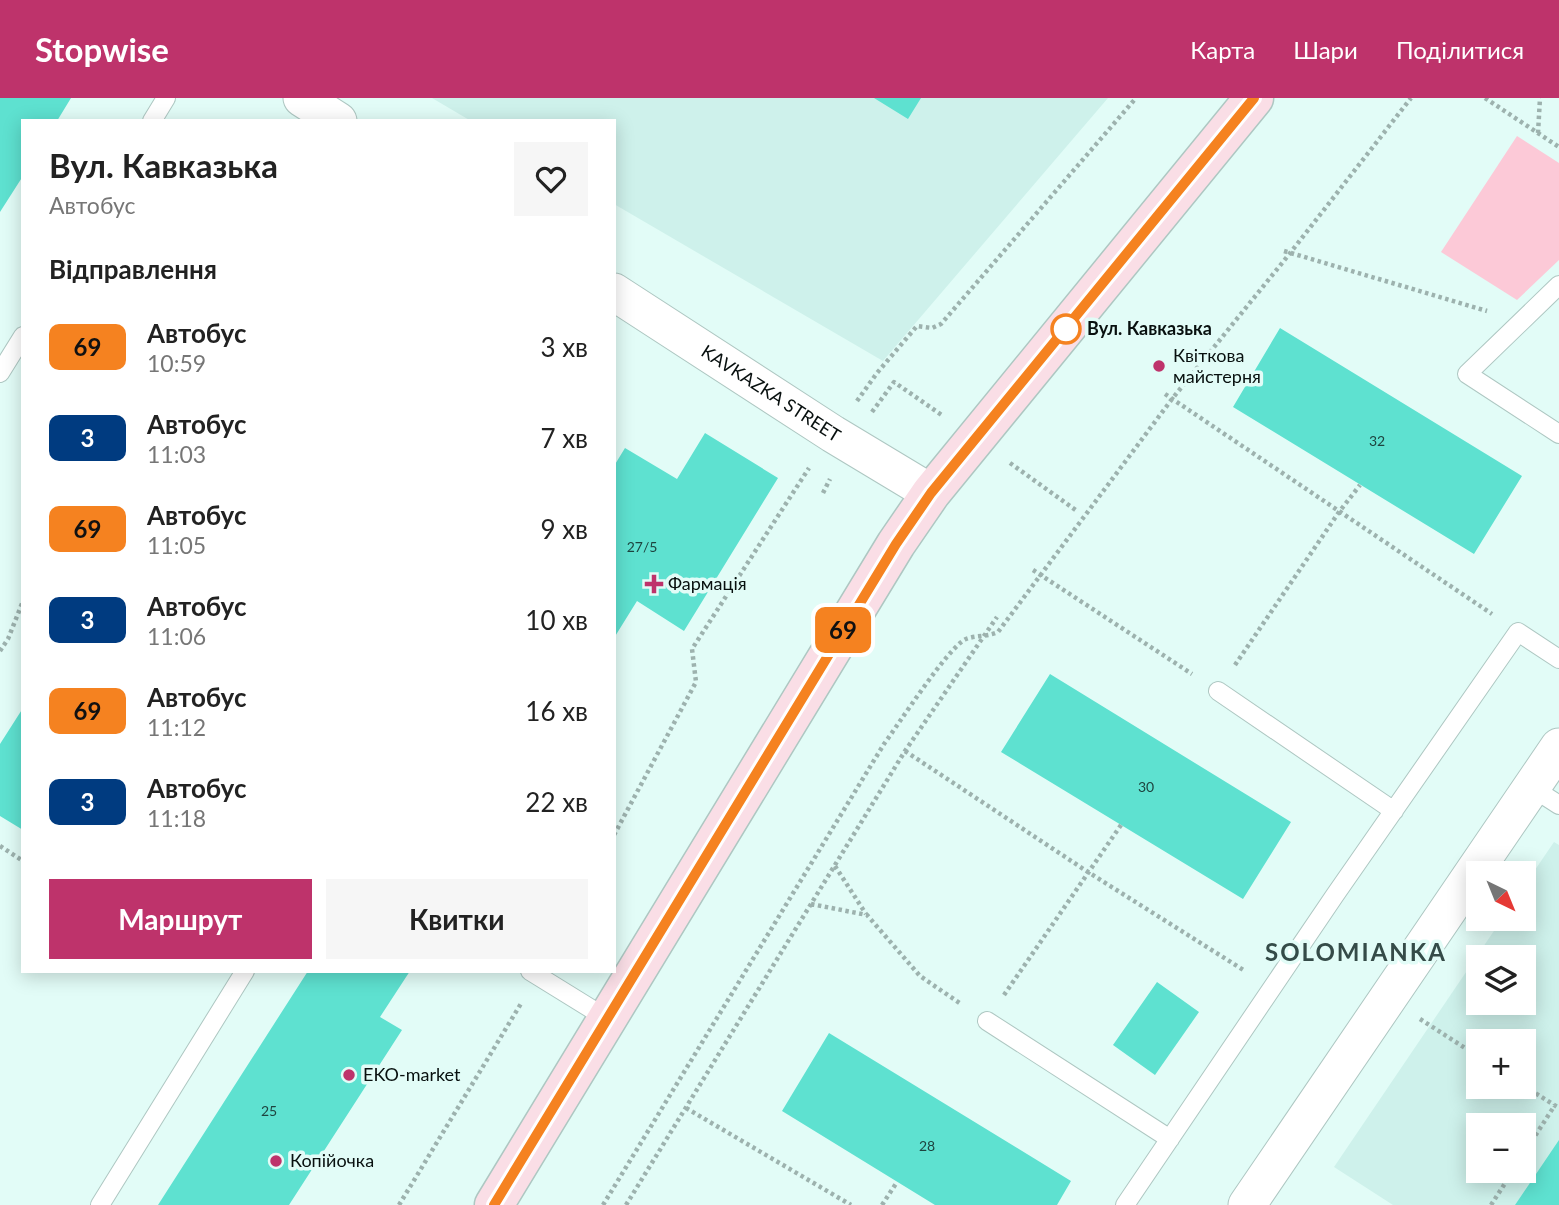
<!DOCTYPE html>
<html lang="uk">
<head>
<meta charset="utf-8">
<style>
  :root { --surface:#fff; --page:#f6f6f6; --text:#222; --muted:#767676; --accent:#be336b }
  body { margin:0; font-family:Lato,sans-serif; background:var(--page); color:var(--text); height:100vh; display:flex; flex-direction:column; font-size:26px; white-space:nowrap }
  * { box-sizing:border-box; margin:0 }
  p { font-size:23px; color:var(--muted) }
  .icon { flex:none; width:38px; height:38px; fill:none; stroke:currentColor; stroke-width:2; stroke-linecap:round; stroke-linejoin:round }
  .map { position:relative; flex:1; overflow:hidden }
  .details { position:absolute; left:21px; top:21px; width:595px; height:854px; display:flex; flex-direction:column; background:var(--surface); border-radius:0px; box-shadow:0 4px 18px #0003 }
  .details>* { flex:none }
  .badge { padding:0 14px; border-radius:10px; font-size:24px; line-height:46px }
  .needle { width:46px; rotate:137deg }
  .tools { position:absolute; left:1466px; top:763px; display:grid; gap:14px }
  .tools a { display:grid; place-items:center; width:70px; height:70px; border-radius:0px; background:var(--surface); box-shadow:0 4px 18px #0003; font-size:35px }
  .map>.badge { position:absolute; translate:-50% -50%; box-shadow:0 0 0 4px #fff }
  h2 { padding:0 28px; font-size:26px; line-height:63px }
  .round { display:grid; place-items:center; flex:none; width:74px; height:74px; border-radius:0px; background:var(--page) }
  .headline { display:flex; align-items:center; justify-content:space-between; height:119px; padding:0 28px }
  h1 { font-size:33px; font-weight:700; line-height:52px }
  .cta { display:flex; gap:14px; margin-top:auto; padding:14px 28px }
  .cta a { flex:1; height:80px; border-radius:0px; background:var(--accent); color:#fff; font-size:28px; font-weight:700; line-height:80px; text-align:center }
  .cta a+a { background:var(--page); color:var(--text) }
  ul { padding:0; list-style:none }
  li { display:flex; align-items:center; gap:21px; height:91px; padding:0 28px }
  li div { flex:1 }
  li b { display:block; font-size:26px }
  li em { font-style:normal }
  li .badge { min-width:77px; font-weight:700; text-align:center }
  header { display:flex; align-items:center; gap:42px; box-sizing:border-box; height:98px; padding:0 35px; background:var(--accent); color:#fff }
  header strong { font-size:33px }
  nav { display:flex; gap:38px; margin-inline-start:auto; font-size:24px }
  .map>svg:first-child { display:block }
</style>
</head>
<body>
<header>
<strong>Stopwise</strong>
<nav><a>Карта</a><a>Шари</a><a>Поділитися</a></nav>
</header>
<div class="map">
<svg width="1559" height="1107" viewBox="0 0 1559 1107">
  <rect width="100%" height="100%" fill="#e2fcf7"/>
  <path fill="#cef1eb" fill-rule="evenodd" d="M432,0H1108L883,263L614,106V23H471Z
    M1554,744L1559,747V1107H1393L1334,1069L1502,821H1524V788ZM1479,859H1524V905H1479ZM1479,943H1524V989H1479ZM1479,1027H1524V1073H1479Z"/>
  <path fill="#fcc9d7" d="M1517,38L1559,65V162L1517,202L1441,154Z"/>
  <path fill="#5ee1d0" d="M0,0H71L57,23H23V78L0,114Z
    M874,0H921L908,21Z
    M1280,230L1522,378L1474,456L1233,309Z
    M705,335L778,380L684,533L637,503L614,540V368L625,350L677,381Z
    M1050,576L1291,724L1243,801L1001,654Z
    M23,610V732L0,718V646Z
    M308,873H410L380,919L402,932L289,1107H158Z
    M1157,884L1199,914L1155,977L1113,947Z
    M829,935L1071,1083L1057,1107H935L782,1013Z
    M1559,1042V1107H1515Z"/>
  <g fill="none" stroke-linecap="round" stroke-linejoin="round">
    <defs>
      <path id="lane" d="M152,23L166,0
        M1559,187L1467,276L1559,336
        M0,275L23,238
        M1218,593L1394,713
        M1531,689L1559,707
        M530,873L606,920
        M987,923L1170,1041
        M100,1107L245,873
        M1125,1107L1335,797L1518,534L1559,561"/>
      <g id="street">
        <path d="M302,0L338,23"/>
        <path id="s1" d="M614,194L833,336L931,395"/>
        <path d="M1247,1107L1559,649"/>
      </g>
      <path id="secondary" d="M494,1107L896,446L931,395L1254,0"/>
    </defs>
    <use href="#lane" stroke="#aec7c2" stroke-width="20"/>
    <use href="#street" stroke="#aec7c2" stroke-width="39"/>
    <use href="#secondary" stroke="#aec7c2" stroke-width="41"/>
    <path stroke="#9db2ae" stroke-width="4.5" stroke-dasharray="3.5 3.5" stroke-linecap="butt" d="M1485,0L1559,49
      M1538,35L1540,0
      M1284,153L1487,213
      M1165,296L1492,516
      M857,303L877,275L917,228L932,230L941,226L1136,0
      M872,314L894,284L943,318
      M1010,365L1077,413
      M823,395L830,381
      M1033,472L1192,576
      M0,553L8,541L23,503
      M1235,567L1339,414L1360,387
      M905,653L1088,774L1245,873
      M614,737L696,584L692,551L809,370
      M0,748L23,763
      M835,768L866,816
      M811,806L867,817L920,878L961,906
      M1004,897L1121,727
      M1420,921L1479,959
      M1524,988L1559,1010
      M686,1010L851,1107
      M1524,1055L1555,1007
      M399,1107L522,904
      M603,1107L884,646C898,627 949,548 966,541C976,537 987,539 998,534L1172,301L1291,154L1411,0
      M626,1107L905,653L997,519
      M882,1107L897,1084
      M1491,1107L1513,1073"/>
    <use href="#lane" stroke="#fff" stroke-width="18"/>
    <use href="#street" stroke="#fff" stroke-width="37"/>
    <use href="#secondary" stroke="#fadee6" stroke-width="38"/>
  </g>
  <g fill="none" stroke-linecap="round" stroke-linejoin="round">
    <defs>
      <path id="line" d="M494,1107L896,446L931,395L1254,0"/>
    </defs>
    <use href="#line" stroke="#fff" stroke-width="16"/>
    <use href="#line" stroke="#f58220" stroke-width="10"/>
  </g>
  <circle fill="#fff" stroke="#f58220" stroke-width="3.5" cx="1066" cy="231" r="14"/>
  <g fill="#be336b" stroke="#e2fcf7" stroke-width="2.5">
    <circle cx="1159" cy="268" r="7"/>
    <path d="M650.5 475.5h7v7h7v7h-7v7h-7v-7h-7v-7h7z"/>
    <circle cx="349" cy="977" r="7"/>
    <circle cx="276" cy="1063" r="7"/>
  </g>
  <g text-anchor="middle" stroke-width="7" stroke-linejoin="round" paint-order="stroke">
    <g font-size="14" fill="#1e443f">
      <text x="1377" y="348">32</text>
      <text x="642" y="454">27/5</text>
      <text x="1146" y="694">30</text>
      <text x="269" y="1018">25</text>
      <text x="927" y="1053">28</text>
    </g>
    <g font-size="18" font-weight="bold" fill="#08100f" stroke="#e2fcf7" text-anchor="start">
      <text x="1087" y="237">Вул. Кавказька</text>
    </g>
    <g font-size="18" fill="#08100f" stroke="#e2fcf7" text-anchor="start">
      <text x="1173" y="264">Квіткова<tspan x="1173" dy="21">майстерня</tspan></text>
      <text x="668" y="492">Фармація</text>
      <text x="363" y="983">EKO-market</text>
      <text x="290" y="1069">Копійочка</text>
    </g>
    <g font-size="18" fill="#08100f" stroke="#e2fcf7">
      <text dy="6" stroke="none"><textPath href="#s1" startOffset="187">KAVKAZKA STREET</textPath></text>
    </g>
    <g font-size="24" font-weight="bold" letter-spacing="2" fill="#354b48" stroke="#e2fcf7">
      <text x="1356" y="863">SOLOMIANKA</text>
    </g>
  </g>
</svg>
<div class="tools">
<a><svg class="needle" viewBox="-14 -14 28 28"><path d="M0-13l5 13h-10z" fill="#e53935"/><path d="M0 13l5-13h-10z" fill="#767676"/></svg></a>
<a><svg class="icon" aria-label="layers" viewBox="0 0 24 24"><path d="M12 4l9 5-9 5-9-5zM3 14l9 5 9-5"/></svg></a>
<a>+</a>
<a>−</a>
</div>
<b class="badge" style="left:843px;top:532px;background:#f58220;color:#111">69</b>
<section class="details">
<div class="headline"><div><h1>Вул. Кавказька</h1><p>Автобус</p></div><a class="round"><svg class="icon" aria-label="heart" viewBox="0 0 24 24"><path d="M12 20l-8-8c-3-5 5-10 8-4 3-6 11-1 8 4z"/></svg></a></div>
<h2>Відправлення</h2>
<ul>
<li><span class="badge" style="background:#f58220;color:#111">69</span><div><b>Автобус</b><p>10:59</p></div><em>3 хв</em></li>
<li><span class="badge" style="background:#003b80;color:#fff">3</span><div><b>Автобус</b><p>11:03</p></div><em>7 хв</em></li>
<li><span class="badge" style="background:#f58220;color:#111">69</span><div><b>Автобус</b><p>11:05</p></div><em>9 хв</em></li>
<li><span class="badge" style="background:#003b80;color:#fff">3</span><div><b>Автобус</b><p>11:06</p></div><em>10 хв</em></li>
<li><span class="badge" style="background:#f58220;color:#111">69</span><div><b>Автобус</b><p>11:12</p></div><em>16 хв</em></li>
<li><span class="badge" style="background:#003b80;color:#fff">3</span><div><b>Автобус</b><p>11:18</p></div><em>22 хв</em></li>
</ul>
<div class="cta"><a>Маршрут</a><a>Квитки</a></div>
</section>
</div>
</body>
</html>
